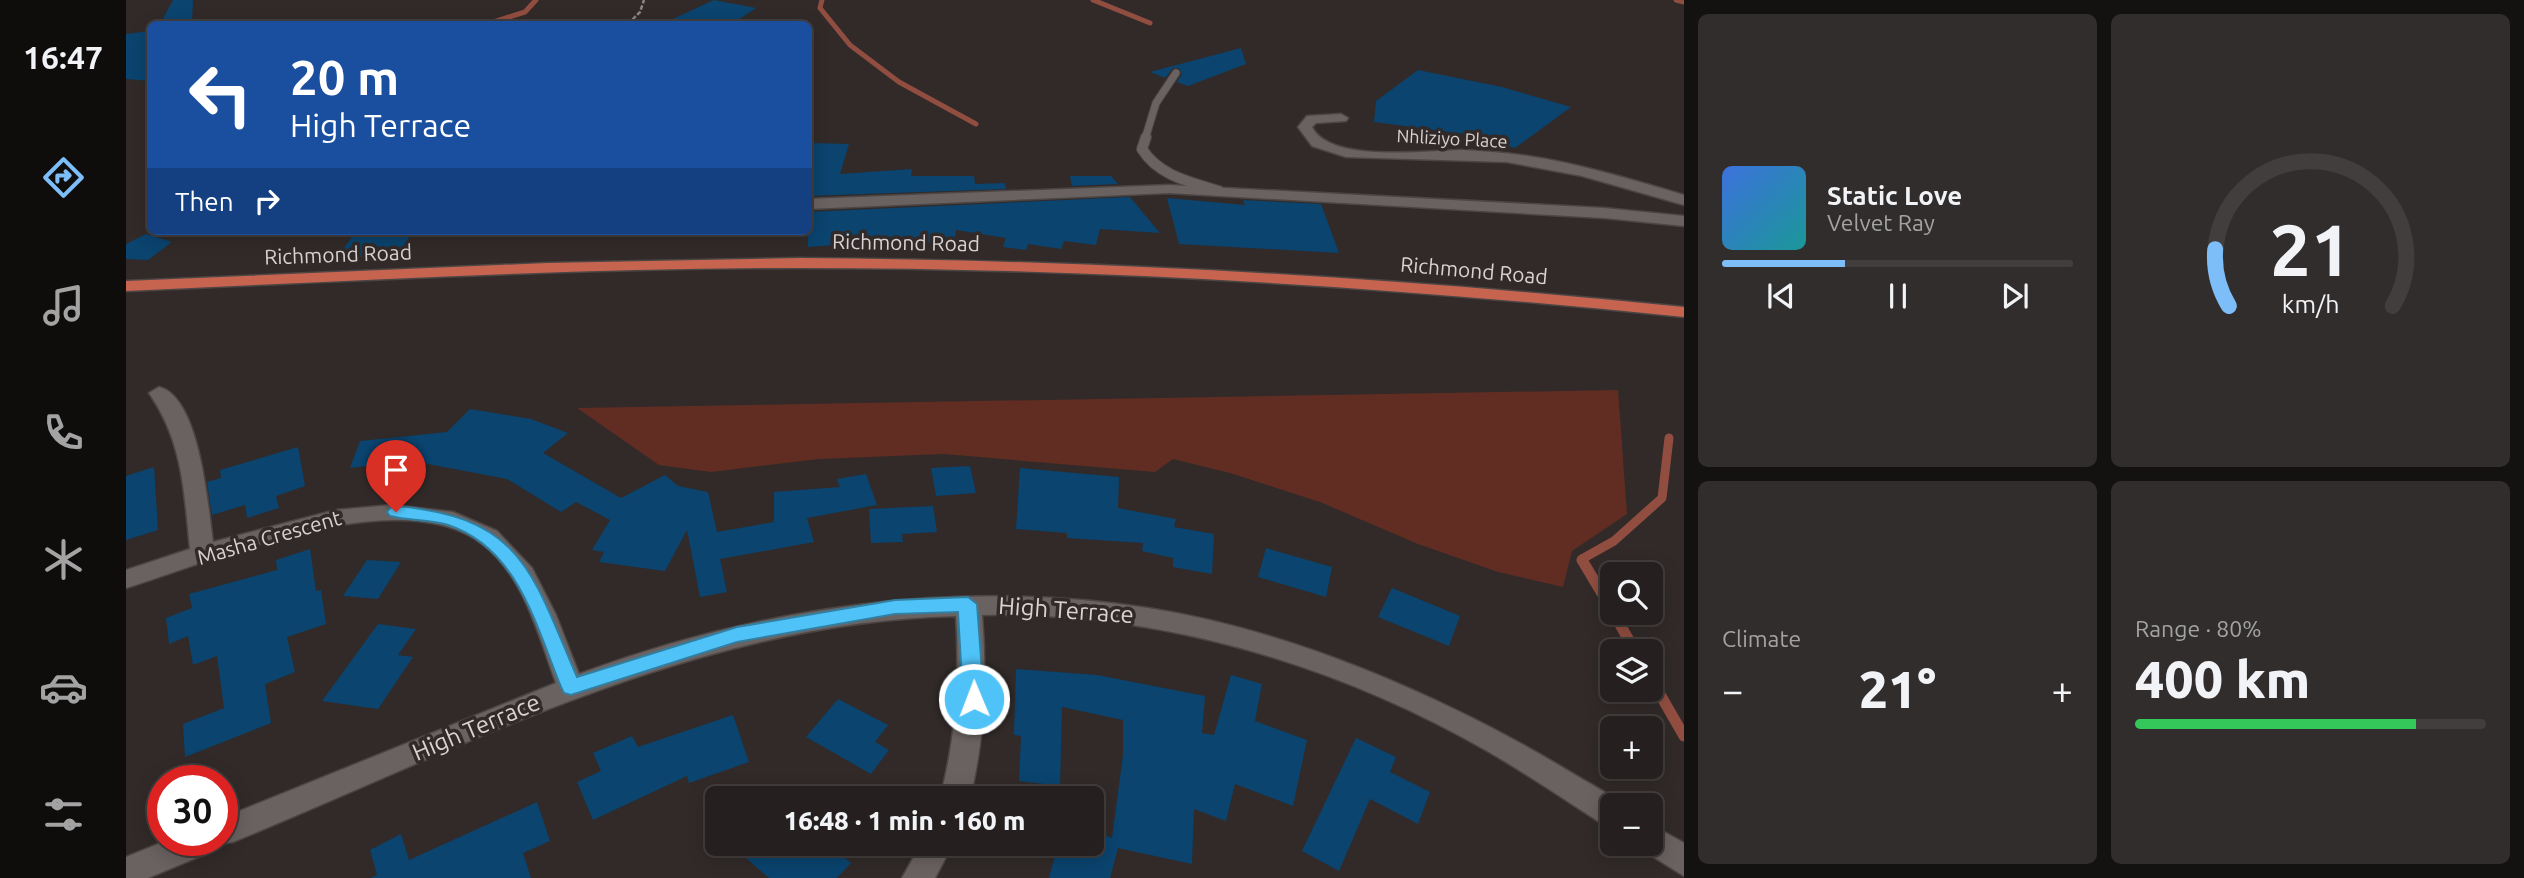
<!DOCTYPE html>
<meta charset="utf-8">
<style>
:root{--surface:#25201f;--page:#312d2c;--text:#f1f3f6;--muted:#a3a3a4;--line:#423e3d;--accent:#7dbef9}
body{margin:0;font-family:Ubuntu,sans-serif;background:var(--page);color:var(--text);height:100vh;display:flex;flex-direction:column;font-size:26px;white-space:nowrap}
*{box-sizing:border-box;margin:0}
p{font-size:23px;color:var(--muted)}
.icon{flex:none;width:38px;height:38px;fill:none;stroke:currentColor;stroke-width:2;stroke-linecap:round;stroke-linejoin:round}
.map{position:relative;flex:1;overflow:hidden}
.sheet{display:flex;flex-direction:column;gap:14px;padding:14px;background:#141211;width:840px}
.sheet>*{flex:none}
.top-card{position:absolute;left:21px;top:21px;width:665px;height:214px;border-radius:10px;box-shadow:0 4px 18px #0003,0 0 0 2px var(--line);background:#1a4fa0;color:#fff;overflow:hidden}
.controls{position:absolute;left:1474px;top:562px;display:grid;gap:14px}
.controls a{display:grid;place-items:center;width:63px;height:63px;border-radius:10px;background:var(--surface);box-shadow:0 4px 18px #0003,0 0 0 2px var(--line);font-size:35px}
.speed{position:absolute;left:21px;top:765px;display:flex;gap:14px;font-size:35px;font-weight:700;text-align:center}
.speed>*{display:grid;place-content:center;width:91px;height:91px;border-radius:50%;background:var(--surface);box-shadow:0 4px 18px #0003,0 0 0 2px var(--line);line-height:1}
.speed .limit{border:10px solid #d22;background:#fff;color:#111}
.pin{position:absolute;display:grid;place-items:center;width:60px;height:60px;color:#fff;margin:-72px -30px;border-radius:50% 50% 50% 0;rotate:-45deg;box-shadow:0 0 7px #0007}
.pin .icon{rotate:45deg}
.me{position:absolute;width:77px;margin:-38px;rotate:359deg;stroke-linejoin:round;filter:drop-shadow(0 0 5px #0008)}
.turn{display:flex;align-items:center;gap:24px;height:147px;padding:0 28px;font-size:32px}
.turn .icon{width:91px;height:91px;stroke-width:2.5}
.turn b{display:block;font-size:49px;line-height:60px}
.then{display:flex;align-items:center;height:66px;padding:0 28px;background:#0003;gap:14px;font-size:26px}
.big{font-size:52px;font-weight:800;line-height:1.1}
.sheet .widget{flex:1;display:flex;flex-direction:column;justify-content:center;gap:10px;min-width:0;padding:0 24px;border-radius:10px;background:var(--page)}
.sheet .dial{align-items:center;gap:0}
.dial svg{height:182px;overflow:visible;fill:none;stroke:var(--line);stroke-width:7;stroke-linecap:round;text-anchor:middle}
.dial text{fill:var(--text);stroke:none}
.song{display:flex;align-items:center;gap:21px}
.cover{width:84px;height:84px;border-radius:10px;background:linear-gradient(135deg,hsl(220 70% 55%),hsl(180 70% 35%))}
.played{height:7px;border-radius:4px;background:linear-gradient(90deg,var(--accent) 35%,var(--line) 35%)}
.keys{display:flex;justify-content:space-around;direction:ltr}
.heat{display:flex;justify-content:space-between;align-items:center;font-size:38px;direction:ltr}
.charge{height:10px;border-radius:5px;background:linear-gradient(90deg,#34c759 80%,var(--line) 0)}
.sheet .tiles{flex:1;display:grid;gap:14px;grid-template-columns:repeat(2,1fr)}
.trip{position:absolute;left:579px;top:786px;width:399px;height:70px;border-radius:10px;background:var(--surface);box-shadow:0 4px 18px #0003,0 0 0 2px var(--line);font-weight:800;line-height:70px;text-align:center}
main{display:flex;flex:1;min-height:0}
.dock{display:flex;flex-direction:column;width:126px;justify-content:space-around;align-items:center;background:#0f0d0c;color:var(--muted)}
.dock .icon{width:49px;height:49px}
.dock .active{color:var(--accent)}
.dock b{font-size:32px;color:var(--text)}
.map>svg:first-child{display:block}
.green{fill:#612d22}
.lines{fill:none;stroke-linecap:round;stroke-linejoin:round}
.stream-far2{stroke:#914e40;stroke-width:5}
.stream-far1{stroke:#914e40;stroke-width:9}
.stream{stroke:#914e40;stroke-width:11}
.building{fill:#0a446f}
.service-far1-casing{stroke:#4b4544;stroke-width:9}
.service-casing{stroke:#4b4544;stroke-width:12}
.minor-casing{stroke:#4b4544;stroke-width:3}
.trunk-casing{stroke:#4b4544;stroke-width:3}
.path{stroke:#8b8584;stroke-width:2.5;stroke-dasharray:4.5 2;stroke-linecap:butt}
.service-far1{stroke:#6a6261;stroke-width:7}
.service{stroke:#6a6261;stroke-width:10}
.minor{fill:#6a6261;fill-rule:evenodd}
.trunk{fill:#c66450;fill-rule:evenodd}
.route{fill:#4fc3f7;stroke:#337fa1;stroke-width:2}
.labels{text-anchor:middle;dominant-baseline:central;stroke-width:7;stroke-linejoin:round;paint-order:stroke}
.far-street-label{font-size:18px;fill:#d8d3d2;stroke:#312a29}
.street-label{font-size:21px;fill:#d8d3d2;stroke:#312a29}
.near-street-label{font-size:24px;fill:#d8d3d2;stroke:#312a29}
</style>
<main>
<nav class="dock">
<b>16:47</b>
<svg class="icon active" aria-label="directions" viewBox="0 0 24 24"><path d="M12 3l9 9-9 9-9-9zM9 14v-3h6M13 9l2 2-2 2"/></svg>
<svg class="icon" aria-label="music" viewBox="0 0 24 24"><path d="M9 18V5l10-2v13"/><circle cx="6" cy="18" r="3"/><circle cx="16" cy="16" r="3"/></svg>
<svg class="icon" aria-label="phone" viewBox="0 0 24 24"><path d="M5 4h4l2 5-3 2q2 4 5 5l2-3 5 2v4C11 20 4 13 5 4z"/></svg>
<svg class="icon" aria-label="climate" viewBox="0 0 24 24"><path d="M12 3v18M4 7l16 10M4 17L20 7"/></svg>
<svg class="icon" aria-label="car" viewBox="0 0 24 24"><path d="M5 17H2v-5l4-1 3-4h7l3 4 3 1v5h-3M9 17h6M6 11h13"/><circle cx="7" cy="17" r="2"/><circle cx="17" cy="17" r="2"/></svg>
<svg class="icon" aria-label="filters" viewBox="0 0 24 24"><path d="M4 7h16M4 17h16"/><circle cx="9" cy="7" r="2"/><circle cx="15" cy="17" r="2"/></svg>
</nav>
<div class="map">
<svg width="1558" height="878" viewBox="0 0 1558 878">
<rect width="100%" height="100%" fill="#312a29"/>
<path class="green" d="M1492,390L1501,514L1446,551L1437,587L1372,572L1292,544L1194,502L1104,473L1047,459L1029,472L818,454L693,459L585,472L533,465L451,408Z"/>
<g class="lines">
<path class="stream-far2" d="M696,0L694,8L724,45L773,82L850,124
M967,0L1024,23
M1550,0L1558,2
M361,24L399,12L410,0"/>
<path class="stream-far1" d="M1458,562L1456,559L1488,541L1536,498L1543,438"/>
<path class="stream" d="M1456,560L1486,610
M1487,612L1509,651
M1524,677L1558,736"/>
</g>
<path class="building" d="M47,0H67L66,24H34Z
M588,0L630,8L606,24H536Z
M24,31V81L0,79V34Z
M1115,48L1120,64L1062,86L1051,82L1056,74L1053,68H1047L1039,78L1024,72Z
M1292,70L1376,87L1445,107L1389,148L1347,135L1248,122L1250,101Z
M682,143L723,144L714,174L786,169L785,176H848L849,184L879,183L880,189L682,196Z
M944,176H985L992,184L946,186Z
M1004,197L1034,233L974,229L970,245L938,241L935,249L902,244L900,250L877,247L880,238L830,230L828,244L746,240L744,246L721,244L682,247V212Z
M1041,198L1119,205L1117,200L1195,204L1213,253L1053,244Z
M230,231H286L273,258L212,257Z
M20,234L46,242L22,260L0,259V244Z
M344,409L405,419L442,433L417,453L495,498L539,475L552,486L582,492L591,532L648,522V492L714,487L711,479L740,474L751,505L681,518L688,542L594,559L601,592L574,597L561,530L539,571L473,562L478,552L466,550L484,520L450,502L435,512L381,479L286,461L224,468L234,441L321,432Z
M172,447L179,486L150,496L153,508L121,518L119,505L86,515L81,482L95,478L94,470Z
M844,466L850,493L810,496L805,468Z
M28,467L32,530L0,540V476Z
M894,468L993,477L992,508L1050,519L1048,527L1088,534L1086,574L1047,567V558L1016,551L1017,543L941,538V533L890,529Z
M807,506L811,532L776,534L777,542L745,543L743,509Z
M1140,548L1206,567L1200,597L1132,577Z
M184,549L190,591L195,590L200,624L161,637L169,672L139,684L145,723L59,757L57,724L98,708L91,656L67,665L62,636L43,644L40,618L66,608L63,594L151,570L150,560Z
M241,560L275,562L252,599L217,596Z
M1266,588L1334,616L1323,646L1252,617Z
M252,624L290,629L272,655L287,657L252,709L196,701Z
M890,669L971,675L1079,696L1076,733L1088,735L1105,675L1136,684L1129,721L1181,740L1167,806L1109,784L1100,821L1068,809L1066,864L992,848L984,878H923L932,844H966V831L986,838L997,755V720L936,707L934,786L893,781L895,736L888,735Z
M712,699L762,725L749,742L763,750L745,774L680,737Z
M607,715L623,762L563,783L561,776L467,820L451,782L475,771L467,753L506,736L512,747Z
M1230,738L1270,757L1264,772L1304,792L1292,824L1244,799L1213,871L1176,851Z
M411,802L424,841L397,853L405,878H245L251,875L244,850L275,834L283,860Z
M634,844H701L725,863L711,878H643L620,858Z"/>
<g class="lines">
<defs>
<path id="service-far1" d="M1019,139L1030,103L1050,73"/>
<path id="service" d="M1020,137L1016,149C1033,176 1064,182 1093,191"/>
<path id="minor" d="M1215,114L1222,118L1220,121L1190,123L1186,127C1204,164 1303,150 1338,150C1360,151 1381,153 1402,156C1455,164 1507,180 1558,195V205L1456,176L1381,162L1220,157L1186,146L1172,127L1181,116Z
M1043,185L1478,208L1558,216V226L1478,218L1043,193L682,209V199Z
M33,387C74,397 82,507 87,542L210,510L266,505L327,512L371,531L406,568L430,615L453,674C634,607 831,578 1022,608C1129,625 1233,663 1330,710C1372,730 1411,752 1451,776C1466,785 1484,794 1497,805H1486V826L1475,823C1438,799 1401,774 1363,752C1210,664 1032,611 856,615C861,678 859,737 844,798H814C830,738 834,678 830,616C573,622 340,746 107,842L91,844L89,850L22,878H0V857L42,840H96V818L430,683C412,635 398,575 355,543C272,481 87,561 0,588V570L64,549C58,491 57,442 23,393Z
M1524,824L1558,843V876L1513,848L1511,844H1524Z
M795,844H827L809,878H776Z"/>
<path id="trunk" d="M674,258C970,260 1264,277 1558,307V317C1264,287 969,268 674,268C449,268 224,281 0,291V281L421,263Z"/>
</defs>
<use href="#service-far1" class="service-far1-casing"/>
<use href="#service" class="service-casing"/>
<use href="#minor" class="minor-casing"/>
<use href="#trunk" class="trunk-casing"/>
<path class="path" d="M502,24L514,12L518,0"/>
<use href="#service-far1" class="service-far1"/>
<use href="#service" class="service"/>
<use href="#minor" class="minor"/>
<use href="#trunk" class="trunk"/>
</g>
<path class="route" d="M270,506C397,517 406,573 451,677L611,627L769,600L842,597L851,604L858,699L855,705L848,708L840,705L837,699L832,612L769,614L611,642L445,695L438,693L435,687C410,626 392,548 322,525C303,519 283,521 264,516L261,512L264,508Z"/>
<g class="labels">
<g class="far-street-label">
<text transform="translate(1326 138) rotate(3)">Nhliziyo Place</text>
</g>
<g class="street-label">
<text transform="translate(780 242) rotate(1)">Richmond Road</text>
<text transform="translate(212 254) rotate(-2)">Richmond Road</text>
<text transform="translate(1348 270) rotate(5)">Richmond Road</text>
<text transform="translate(143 537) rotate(-16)">Masha Crescent</text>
</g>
<g class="near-street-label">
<text transform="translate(940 610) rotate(4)">High Terrace</text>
<text transform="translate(350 727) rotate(-23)">High Terrace</text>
</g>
</g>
</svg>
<div class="controls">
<a><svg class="icon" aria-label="search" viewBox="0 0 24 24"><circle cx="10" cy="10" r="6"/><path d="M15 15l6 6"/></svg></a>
<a><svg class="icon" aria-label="layers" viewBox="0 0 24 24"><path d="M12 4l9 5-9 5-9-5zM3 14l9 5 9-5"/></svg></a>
<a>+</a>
<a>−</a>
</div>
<div class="speed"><div class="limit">30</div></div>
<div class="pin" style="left:270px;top:512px;background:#d93025"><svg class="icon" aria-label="arrive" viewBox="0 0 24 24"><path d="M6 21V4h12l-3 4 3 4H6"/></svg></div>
<svg class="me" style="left:848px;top:699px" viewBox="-20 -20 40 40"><circle r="17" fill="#4fc3f7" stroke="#fff" stroke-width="3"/><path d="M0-11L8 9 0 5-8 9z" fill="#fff"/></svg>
<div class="trip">16:48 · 1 min · 160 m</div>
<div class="top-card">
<div class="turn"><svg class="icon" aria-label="left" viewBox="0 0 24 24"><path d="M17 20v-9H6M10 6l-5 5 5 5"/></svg><div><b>20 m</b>High Terrace</div></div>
<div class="then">Then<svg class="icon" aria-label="right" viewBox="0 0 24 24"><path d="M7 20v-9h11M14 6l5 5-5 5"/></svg></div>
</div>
</div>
<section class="sheet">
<div class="tiles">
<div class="widget">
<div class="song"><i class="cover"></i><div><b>Static Love</b><p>Velvet Ray</p></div></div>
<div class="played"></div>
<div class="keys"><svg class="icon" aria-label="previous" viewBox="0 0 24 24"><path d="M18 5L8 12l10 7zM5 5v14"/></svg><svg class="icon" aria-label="pause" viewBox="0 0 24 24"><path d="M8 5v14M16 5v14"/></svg><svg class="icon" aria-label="next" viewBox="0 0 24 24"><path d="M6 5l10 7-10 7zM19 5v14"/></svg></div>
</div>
<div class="widget dial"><svg viewBox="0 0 100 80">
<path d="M14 69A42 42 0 1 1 86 69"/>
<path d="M14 69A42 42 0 0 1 8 44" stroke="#7dbef9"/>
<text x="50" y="56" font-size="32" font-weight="700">21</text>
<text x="50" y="72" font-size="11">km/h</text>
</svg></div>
<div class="widget"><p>Climate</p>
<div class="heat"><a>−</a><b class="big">21°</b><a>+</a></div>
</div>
<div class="widget"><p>Range · 80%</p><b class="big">400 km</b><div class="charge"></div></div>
</div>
</section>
</main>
